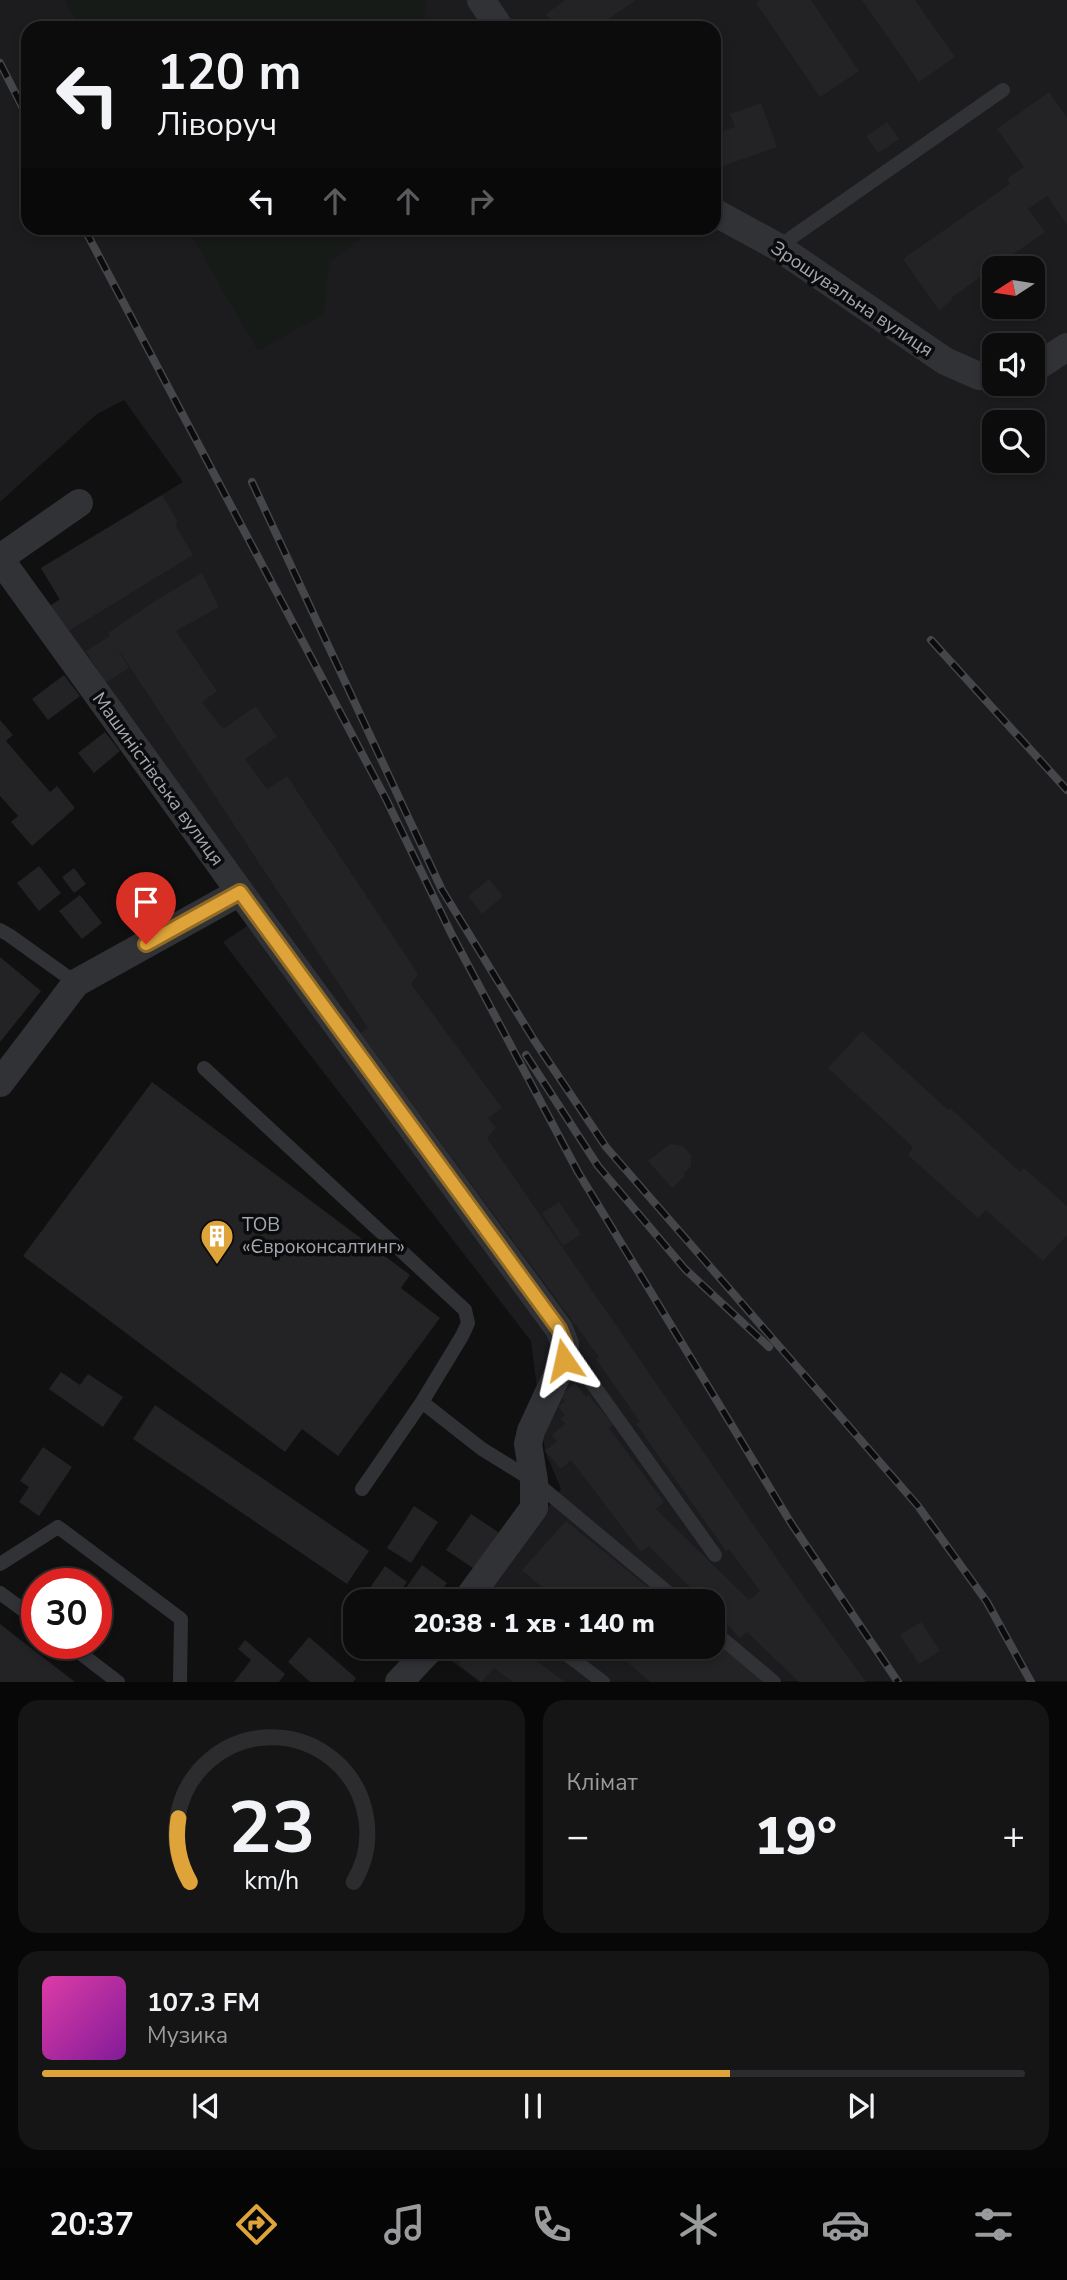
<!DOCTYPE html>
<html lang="uk">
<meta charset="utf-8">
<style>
:root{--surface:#0c0c0d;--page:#151516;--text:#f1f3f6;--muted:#9a9b9d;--line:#2c2c2e;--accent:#dfa439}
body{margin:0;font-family:"Nunito Sans",sans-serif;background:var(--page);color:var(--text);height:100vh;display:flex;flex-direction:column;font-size:26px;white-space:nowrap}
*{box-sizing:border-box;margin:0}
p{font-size:23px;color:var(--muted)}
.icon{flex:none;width:38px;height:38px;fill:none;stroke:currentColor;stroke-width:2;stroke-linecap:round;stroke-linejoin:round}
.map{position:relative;height:1682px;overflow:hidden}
.details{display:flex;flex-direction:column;gap:18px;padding:18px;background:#070707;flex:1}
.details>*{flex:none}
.guide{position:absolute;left:21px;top:21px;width:700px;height:214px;border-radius:21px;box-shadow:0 4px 10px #0003,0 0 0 2px var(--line);background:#0c0c0d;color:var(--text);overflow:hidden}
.needle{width:46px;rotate:258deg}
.tools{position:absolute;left:982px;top:256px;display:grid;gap:14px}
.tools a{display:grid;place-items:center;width:63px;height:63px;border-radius:14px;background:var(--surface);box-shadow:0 4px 10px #0003,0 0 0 2px var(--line);font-size:35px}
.speed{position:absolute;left:21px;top:1568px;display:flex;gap:14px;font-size:35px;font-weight:700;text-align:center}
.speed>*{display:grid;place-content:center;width:91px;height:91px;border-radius:50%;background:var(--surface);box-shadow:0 4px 10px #0003,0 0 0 2px var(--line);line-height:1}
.speed .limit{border:10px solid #d22;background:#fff;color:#111}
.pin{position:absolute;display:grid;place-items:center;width:60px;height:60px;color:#fff;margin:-72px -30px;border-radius:50% 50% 50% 0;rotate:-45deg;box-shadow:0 0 7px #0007}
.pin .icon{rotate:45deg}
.me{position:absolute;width:77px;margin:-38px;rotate:349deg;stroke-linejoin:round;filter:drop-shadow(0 0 5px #0008)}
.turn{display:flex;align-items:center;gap:24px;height:147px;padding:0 21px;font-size:32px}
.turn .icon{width:91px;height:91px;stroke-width:2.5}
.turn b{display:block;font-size:49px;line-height:60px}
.lanes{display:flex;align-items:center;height:66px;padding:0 21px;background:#0003;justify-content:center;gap:35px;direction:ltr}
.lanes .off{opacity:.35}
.big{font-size:52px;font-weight:800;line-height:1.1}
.details .widget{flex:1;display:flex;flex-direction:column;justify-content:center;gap:10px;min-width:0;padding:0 24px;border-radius:21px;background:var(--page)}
.details .dial{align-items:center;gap:0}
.dial svg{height:182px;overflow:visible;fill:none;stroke:var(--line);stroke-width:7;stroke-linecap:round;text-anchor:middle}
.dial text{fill:var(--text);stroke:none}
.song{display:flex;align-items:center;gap:21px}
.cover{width:84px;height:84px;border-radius:10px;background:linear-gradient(135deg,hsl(320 70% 55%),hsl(290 70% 35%))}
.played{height:7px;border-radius:4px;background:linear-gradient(90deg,var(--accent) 70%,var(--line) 70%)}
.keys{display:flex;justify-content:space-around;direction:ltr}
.heat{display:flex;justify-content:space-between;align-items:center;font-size:38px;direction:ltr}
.details .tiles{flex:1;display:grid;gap:18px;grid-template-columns:1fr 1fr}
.widget:last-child{grid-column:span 2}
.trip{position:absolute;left:343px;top:1589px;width:382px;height:70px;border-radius:21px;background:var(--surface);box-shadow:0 4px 10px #0003,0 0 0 2px var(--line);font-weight:800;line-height:70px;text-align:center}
.dock{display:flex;height:112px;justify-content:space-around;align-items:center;background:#050505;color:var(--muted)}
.dock .icon{width:49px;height:49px}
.dock .on{color:var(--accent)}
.dock b{font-size:32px;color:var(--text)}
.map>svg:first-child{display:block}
.built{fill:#1c1c1e;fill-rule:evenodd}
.green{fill:#171b17}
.building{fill:#232325}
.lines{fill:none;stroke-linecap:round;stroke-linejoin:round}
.service{stroke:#313236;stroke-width:14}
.minor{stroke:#313236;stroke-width:28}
.rail-casing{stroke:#44464a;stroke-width:8}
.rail{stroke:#0b0b0c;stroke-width:5;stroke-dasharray:16;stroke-linecap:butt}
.route-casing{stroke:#916b25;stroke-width:18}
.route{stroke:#dfa439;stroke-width:12}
.labels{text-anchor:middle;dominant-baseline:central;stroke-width:7;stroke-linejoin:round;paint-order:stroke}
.street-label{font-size:19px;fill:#a2a7b1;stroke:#0b0b0c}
.poi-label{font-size:19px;fill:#a2a7b1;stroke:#0b0b0c;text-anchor:start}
</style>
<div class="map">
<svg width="1067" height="1682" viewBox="0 0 1067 1682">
<rect width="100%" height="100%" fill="#101011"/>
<path class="built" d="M0,0H1067V1681L480,1682L442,1654L447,1647H712V1601H480L561,1489L545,1451L531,1341L223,942L264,915L46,608L60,599L41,568L183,482L124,400L97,414L0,502ZM28,28H714V228H28ZM994,268H1032V306H994ZM994,345H1032V383H994ZM994,422H1032V460H994Z"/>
<path class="green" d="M65,0H427L423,28H80Z
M187,228H375L329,263L324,314L258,351Z"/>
<path class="building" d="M565,0H636L596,28H556L546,14Z
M760,0H811L859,71L820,97L756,3Z
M862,0H915L955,57L919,82Z
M1049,92L1067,118V225L1047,196L1028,209L1045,232L951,298L952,300L939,310L903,259L1010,184L1007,179L1024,167L997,129Z
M761,103L777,147L720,167L714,149V134L735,127L730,114Z
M887,122L899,139L878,153L866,136Z
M162,495L178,522L175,524L193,555L62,635L46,608L60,600L41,568Z
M202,573L219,607L176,631L217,691L202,702L223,729L256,706L277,737L245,759L267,789L287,776L418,974L411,984L502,1108L488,1118L496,1128L487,1138L791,1579L866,1682H799L747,1632L740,1638L712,1610V1601H704L649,1546L641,1552L571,1460L561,1469L545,1451L557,1441L552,1435L565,1424L560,1418L565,1415L558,1407L565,1401L560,1396L575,1383L586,1397L588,1395L614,1425L609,1428L664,1502L656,1509L749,1600L760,1591L729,1549L726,1551L636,1424L640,1422L596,1359L599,1357L360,1033L368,1028L116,646L129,668L105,683L86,651L110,636L108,633L155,601Z
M64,675L80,696L48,720L32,699Z
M0,720L13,735L6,741L50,792L57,786L75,808L32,846L11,822L18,816L0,796Z
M105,732L120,751L94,773L78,753Z
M39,866L61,893L39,911L17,883Z
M74,868L86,884L74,893L62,877Z
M489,879L503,896L482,914L468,896Z
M80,895L102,923L82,939L59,911Z
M0,957L41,991L0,1042Z
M862,1031L948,1110L950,1108L1020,1172L1024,1168L1067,1206V1235L1043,1261L986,1210L978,1218L908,1155L913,1147L828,1068Z
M152,1082L410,1275L401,1288L440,1318L338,1456L302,1429L285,1452L23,1256Z
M670,1144L683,1146L691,1155V1166L684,1173L685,1176L672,1188L648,1161Z
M559,1202L581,1234L563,1246L542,1213Z
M61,1372L80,1385L88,1374L123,1397L103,1427L49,1389Z
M155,1405L369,1551L347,1584L133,1439Z
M43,1447L72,1467L39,1516L19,1502L29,1487L20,1481Z
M414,1506L438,1522L411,1563L387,1548Z
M471,1514L504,1536L479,1572L446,1550Z
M566,1521L665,1601H558L522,1570Z
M422,1565L447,1583L433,1601H416L403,1592Z
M385,1566L407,1582L393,1601H373L365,1595Z
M921,1622L940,1651L919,1664L900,1635Z
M0,1624L75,1682H0Z
M309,1637L356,1678L353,1682H310L288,1662Z
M712,1639L765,1682H650L610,1647H712Z
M245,1640L285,1674L279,1682H234L251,1660L238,1649Z
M465,1647H518L565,1682H513L494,1668L481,1682L458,1664L469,1649Z"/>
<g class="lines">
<path class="service" d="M778,247L1003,90
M0,930L9,935L76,983
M204,1068L465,1310L468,1323L462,1336L422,1402L482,1449L534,1481L678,1601
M567,1348L715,1555
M362,1489L422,1402
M0,1564L58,1527L181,1619L180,1682
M477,1586L497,1601
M0,1593L37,1620
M712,1630L774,1682
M67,1643L118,1682
M557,1647L603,1682"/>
<path class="minor" d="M481,0L500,28
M714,212L778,247L945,361L979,376L994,377
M1032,370L1067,347
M0,558L79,503
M0,559L240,892L559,1329L565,1344L564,1360L531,1431L528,1444L534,1481V1508L466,1601
M0,1083L76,983L240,892
M399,1682L432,1647"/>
<defs>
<path id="rail" d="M0,63L28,118
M84,228L386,799L451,933L578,1172L791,1523L898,1682
M252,482L442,890L534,1040L606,1147L918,1506L987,1602L1031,1682
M931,640L1067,790
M526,1055L598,1166L685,1269L769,1347"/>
</defs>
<use href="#rail" class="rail-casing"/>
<use href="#rail" class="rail"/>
</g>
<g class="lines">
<defs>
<path id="route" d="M146,944L240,892L559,1329L565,1344L564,1360"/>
</defs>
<use href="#route" class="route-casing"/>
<use href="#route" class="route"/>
</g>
<defs>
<symbol id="building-pin" viewBox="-11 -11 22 30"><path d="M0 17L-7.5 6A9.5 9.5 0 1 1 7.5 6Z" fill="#dfa439" stroke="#0b0b0c"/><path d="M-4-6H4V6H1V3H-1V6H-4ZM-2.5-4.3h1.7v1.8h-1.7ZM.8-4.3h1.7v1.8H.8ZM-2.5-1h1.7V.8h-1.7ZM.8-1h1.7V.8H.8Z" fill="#fff"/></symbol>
</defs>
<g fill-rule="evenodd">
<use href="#building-pin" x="198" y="1217" width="38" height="52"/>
</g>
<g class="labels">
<g class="street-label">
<text transform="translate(852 299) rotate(34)">Зрошувальна вулиця</text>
<text transform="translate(158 779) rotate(54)">Машиністівська вулиця</text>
</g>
<g class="poi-label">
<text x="242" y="1225">ТОВ<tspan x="242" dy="22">«Євроконсалтинг»</tspan></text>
</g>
</g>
</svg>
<div class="tools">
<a><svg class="needle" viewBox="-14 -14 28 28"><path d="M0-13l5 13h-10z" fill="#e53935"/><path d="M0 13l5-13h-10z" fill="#9a9b9d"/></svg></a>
<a><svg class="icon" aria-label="sound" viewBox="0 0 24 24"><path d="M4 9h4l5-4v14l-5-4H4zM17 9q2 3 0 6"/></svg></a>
<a><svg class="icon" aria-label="search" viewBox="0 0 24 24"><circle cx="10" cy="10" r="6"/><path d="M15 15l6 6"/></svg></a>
</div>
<div class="speed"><div class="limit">30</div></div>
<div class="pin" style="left:146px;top:944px;background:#d93025"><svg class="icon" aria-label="arrive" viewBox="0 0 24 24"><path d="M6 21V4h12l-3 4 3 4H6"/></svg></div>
<svg class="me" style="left:564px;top:1360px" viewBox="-20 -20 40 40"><path d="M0-17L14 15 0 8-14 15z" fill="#dfa439" stroke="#fff" stroke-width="4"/></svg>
<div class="trip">20:38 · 1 хв · 140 m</div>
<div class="guide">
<div class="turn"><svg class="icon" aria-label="left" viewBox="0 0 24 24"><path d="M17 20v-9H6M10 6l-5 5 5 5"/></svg><div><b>120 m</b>Ліворуч</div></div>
<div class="lanes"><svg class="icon" aria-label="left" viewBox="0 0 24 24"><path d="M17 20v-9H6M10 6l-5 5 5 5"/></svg><svg class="icon off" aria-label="ahead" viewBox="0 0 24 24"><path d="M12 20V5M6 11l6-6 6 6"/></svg><svg class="icon off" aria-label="ahead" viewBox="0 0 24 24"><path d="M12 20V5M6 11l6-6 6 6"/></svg><svg class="icon off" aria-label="right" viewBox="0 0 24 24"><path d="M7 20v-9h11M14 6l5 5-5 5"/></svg></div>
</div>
</div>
<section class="details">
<div class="tiles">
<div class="widget dial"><svg viewBox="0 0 100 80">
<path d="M14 69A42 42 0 1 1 86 69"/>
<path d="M14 69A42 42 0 0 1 9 41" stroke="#dfa439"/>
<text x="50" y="56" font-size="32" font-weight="700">23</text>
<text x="50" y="72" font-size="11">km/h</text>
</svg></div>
<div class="widget"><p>Клімат</p>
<div class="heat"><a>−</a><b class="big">19°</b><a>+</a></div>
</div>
<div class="widget">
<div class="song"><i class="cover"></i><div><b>107.3 FM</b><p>Музика</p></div></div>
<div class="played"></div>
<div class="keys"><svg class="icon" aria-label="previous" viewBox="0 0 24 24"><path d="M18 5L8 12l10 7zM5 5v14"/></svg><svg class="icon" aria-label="pause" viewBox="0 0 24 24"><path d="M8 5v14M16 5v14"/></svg><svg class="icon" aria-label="next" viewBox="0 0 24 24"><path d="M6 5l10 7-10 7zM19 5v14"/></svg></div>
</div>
</div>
</section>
<nav class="dock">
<b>20:37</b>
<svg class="icon on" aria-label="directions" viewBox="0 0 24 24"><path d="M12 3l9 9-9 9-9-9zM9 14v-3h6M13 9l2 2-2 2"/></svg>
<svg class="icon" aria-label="music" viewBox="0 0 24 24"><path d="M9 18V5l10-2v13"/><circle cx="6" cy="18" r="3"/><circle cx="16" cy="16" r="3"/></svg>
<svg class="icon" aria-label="phone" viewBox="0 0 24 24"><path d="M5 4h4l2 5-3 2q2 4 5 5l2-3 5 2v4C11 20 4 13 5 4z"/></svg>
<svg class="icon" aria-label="climate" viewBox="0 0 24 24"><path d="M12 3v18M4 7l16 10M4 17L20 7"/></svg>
<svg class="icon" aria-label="car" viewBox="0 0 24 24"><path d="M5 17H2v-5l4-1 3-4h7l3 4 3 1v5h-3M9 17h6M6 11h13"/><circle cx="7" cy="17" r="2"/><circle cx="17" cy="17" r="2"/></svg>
<svg class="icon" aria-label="filters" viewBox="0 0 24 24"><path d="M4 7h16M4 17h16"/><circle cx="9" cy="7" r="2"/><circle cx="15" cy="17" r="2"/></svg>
</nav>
